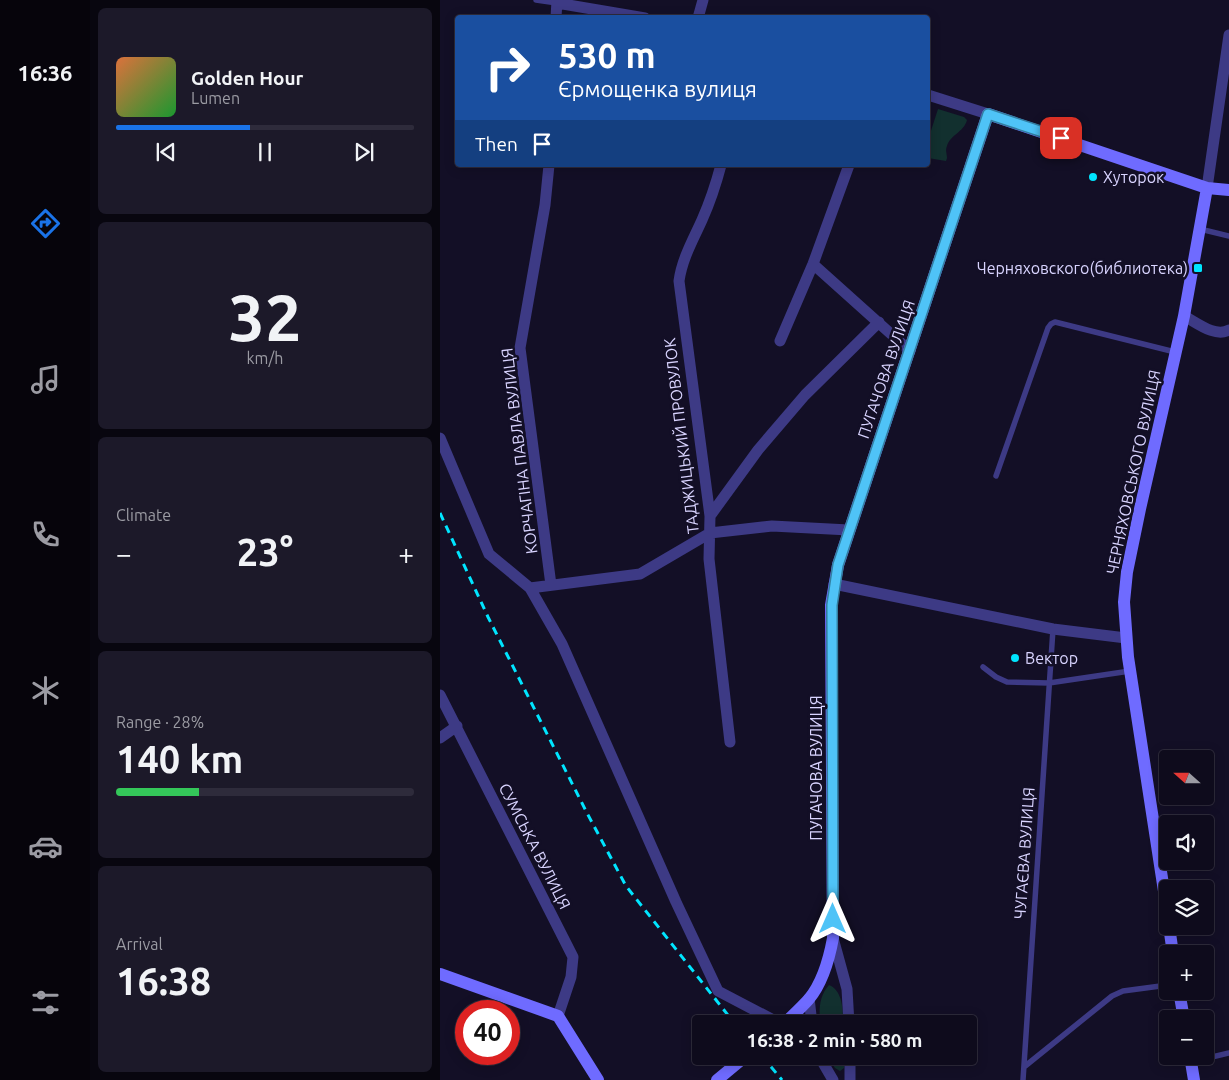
<!DOCTYPE html>
<meta charset="utf-8">
<style>
:root{--surface:#0e0b1c;--page:#1c1929;--text:#f1f3f6;--muted:#9b9ba3;--line:#2e2b3b;--accent:#1a73e8}
body{margin:0;font-family:Ubuntu,sans-serif;background:var(--page);color:var(--text);height:100vh;display:flex;flex-direction:column;font-size:19px;white-space:nowrap}
*{box-sizing:border-box;margin:0}
p{font-size:16px;color:var(--muted)}
.icon{flex:none;width:28px;height:28px;fill:none;stroke:currentColor;stroke-width:2;stroke-linecap:round;stroke-linejoin:round}
.map{position:relative;flex:1;overflow:hidden}
.drawer{display:flex;flex-direction:column;gap:8px;padding:8px;background:#08060f;width:350px}
.drawer>*{flex:none}
.banner{position:absolute;left:15px;top:15px;width:475px;height:152px;border-radius:5px;box-shadow:0 2px 12px #0003,0 0 0 1px var(--line);background:#1a4fa0;color:#fff;overflow:hidden}
.needle{width:32px;rotate:291deg}
.controls{position:absolute;left:719px;top:750px;display:grid;gap:10px}
.controls a{display:grid;place-items:center;width:55px;height:55px;border-radius:5px;background:var(--surface);box-shadow:0 2px 12px #0003,0 0 0 1px var(--line);font-size:25px}
.speed{position:absolute;left:15px;top:1000px;display:flex;gap:10px;font-size:25px;font-weight:700;text-align:center}
.speed>*{display:grid;place-content:center;width:65px;height:65px;border-radius:50%;background:var(--surface);box-shadow:0 2px 12px #0003,0 0 0 1px var(--line);line-height:1}
.speed .limit{border:8px solid #d22;background:#fff;color:#111}
.pin{position:absolute;display:grid;place-items:center;width:42px;height:42px;color:#fff;margin:-21px;border-radius:10px;box-shadow:0 2px 8px #0006}
.me{position:absolute;width:55px;margin:-28px;rotate:0deg;stroke-linejoin:round;filter:drop-shadow(0 0 4px #0008)}
.turn{display:flex;align-items:center;gap:18px;height:105px;padding:0 20px;font-size:22px}
.turn .icon{width:65px;height:65px;stroke-width:2.5}
.turn b{display:block;font-size:35px;line-height:42px}
.then{display:flex;align-items:center;height:48px;padding:0 20px;background:#0003;gap:10px;font-size:19px}
.big{font-size:38px;font-weight:700;line-height:1.1}
.drawer .widget{flex:1;display:flex;flex-direction:column;justify-content:center;gap:8px;min-width:0;padding:0 18px;border-radius:8px;background:var(--page)}
.drawer .dial{align-items:center;gap:0}
.dial b{font-size:65px;line-height:1}
.song{display:flex;align-items:center;gap:15px}
.cover{width:60px;height:60px;border-radius:8px;background:linear-gradient(135deg,hsl(20 70% 55%),hsl(130 70% 35%))}
.played{height:5px;border-radius:2px;background:linear-gradient(90deg,var(--accent) 45%,var(--line) 45%)}
.keys{display:flex;justify-content:space-around;direction:ltr}
.heat{display:flex;justify-content:space-between;align-items:center;font-size:28px;direction:ltr}
.charge{height:8px;border-radius:4px;background:linear-gradient(90deg,#34c759 28%,var(--line) 0)}
.trip{position:absolute;left:252px;top:1015px;width:285px;height:50px;border-radius:5px;background:var(--surface);box-shadow:0 2px 12px #0003,0 0 0 1px var(--line);font-weight:700;line-height:50px;text-align:center}
main{display:flex;flex:1;min-height:0}
.dock{display:flex;flex-direction:column;width:90px;justify-content:space-around;align-items:center;background:#06040b;color:var(--muted)}
.dock .icon{width:35px;height:35px}
.dock .active{color:var(--accent)}
.dock b{font-size:22px;color:var(--text)}
.map>svg:first-child{display:block}
.green{fill:#12302f}
.lines{fill:none;stroke-linecap:round;stroke-linejoin:round}
.lane{stroke:#3d3a85;stroke-width:5.5}
.street{stroke:#3d3a85;stroke-width:11}
.secondary{stroke:#6f6bff;stroke-width:12}
.rail{stroke:#00e5ff;stroke-width:3;stroke-dasharray:8 6;stroke-linecap:butt}
.route-casing{stroke:#337fa1;stroke-width:12}
.route{stroke:#4fc3f7;stroke-width:9}
.poi-dot{fill:#00e5ff;stroke:#130f26;stroke-width:2}
.labels{text-anchor:middle;dominant-baseline:central;stroke-width:5;stroke-linejoin:round;paint-order:stroke}
.poi-label{font-size:16px;fill:#d9d4ff;stroke:#130f26;text-anchor:start}
.street-label{font-size:16px;fill:#d9d4ff;stroke:#130f26}
</style>
<main>
<nav class="dock">
<b>16:36</b>
<svg class="icon active" aria-label="directions" viewBox="0 0 24 24"><path d="M12 3l9 9-9 9-9-9zM9 14v-3h6M13 9l2 2-2 2"/></svg>
<svg class="icon" aria-label="music" viewBox="0 0 24 24"><path d="M9 18V5l10-2v13"/><circle cx="6" cy="18" r="3"/><circle cx="16" cy="16" r="3"/></svg>
<svg class="icon" aria-label="phone" viewBox="0 0 24 24"><path d="M5 4h4l2 5-3 2q2 4 5 5l2-3 5 2v4C11 20 4 13 5 4z"/></svg>
<svg class="icon" aria-label="climate" viewBox="0 0 24 24"><path d="M12 3v18M4 7l16 10M4 17L20 7"/></svg>
<svg class="icon" aria-label="car" viewBox="0 0 24 24"><path d="M5 17H2v-5l4-1 3-4h7l3 4 3 1v5h-3M9 17h6M6 11h13"/><circle cx="7" cy="17" r="2"/><circle cx="17" cy="17" r="2"/></svg>
<svg class="icon" aria-label="filters" viewBox="0 0 24 24"><path d="M4 7h16M4 17h16"/><circle cx="9" cy="7" r="2"/><circle cx="15" cy="17" r="2"/></svg>
</nav>
<section class="drawer">
<div class="widget">
<div class="song"><i class="cover"></i><div><b>Golden Hour</b><p>Lumen</p></div></div>
<div class="played"></div>
<div class="keys"><svg class="icon" aria-label="previous" viewBox="0 0 24 24"><path d="M18 5L8 12l10 7zM5 5v14"/></svg><svg class="icon" aria-label="pause" viewBox="0 0 24 24"><path d="M8 5v14M16 5v14"/></svg><svg class="icon" aria-label="next" viewBox="0 0 24 24"><path d="M6 5l10 7-10 7zM19 5v14"/></svg></div>
</div>
<div class="widget dial"><b>32</b><p>km/h</p></div>
<div class="widget"><p>Climate</p>
<div class="heat"><a>−</a><b class="big">23°</b><a>+</a></div>
</div>
<div class="widget"><p>Range · 28%</p><b class="big">140 km</b><div class="charge"></div></div>
<div class="widget"><p>Arrival</p><b class="big">16:38</b></div>
</section>
<div class="map">
<svg width="789" height="1080" viewBox="0 0 789 1080">
<rect width="100%" height="100%" fill="#130f26"/>
<path class="green" d="M498,109L524,117L527,120C524,132 510,135 507,146C505,150 507,154 507,158L506,161L488,158V140Z
M389,985C403,991 403,1010 403,1024H380C379,1009 379,996 389,985Z
M387,1056H405L404,1068L400,1071L395,1068Z"/>
<g class="lines">
<path class="lane" d="M96,0L117,3
M760,229L789,236
M556,476L608,328L611,324L615,322L735,352
M543,667L556,677L567,682L609,683L690,671
M751,1062L789,1053
M584,1067L672,996L683,991L728,985
M583,1080L613,629"/>
<path class="street" d="M117,3L205,18
M116,18L117,0
M258,18L263,0
M488,95L548,114
M109,165L105,205L80,348L111,585
M281,165C276,184 270,202 262,220C253,240 242,259 239,281L270,516L269,559L290,742
M767,188L789,35
M373,264L470,351
M744,316C756,322 775,338 789,330
M340,341L373,264L409,165
M0,438L49,554L90,588L122,644L236,902L278,991L341,1024
M270,516L318,450L365,395L439,322
M394,584L613,629L686,638
M90,588L200,574L270,533L332,526L409,530
M0,695L133,957L131,977L118,1016
M0,738L17,726
M393,938L407,989L409,1024
M369,998L372,1024
M379,1056L393,1080
M410,1080V1056"/>
<path class="secondary" d="M728,917L688,657L684,602L687,572L700,509L744,316L767,188
M729,926L733,954
M0,974L118,1016L158,1080
M739,991L744,1019
M344,1024C352,1016 361,1008 369,999C383,982 389,960 393,938L391,605L398,565L548,114L767,188L789,190
M750,1056L754,1080
M277,1080L306,1056"/>
<path class="rail" d="M0,513L48,617L147,813L186,886L295,1024
M322,1056L342,1080"/>
</g>
<g class="lines">
<defs>
<path id="route" d="M393,919L392,605L398,565L548,114L621,138"/>
</defs>
<use href="#route" class="route-casing"/>
<use href="#route" class="route"/>
</g>
<g class="poi-dot">
<circle cx="653" cy="177" r="5"/>
<rect x="753" y="263" width="10" height="10" rx="2.5"/>
<circle cx="575" cy="658" r="5"/>
</g>
<g class="labels">
<g class="poi-label">
<text x="663" y="177">Хуторок</text>
<text x="748" y="268" text-anchor="end">Черняховского(библиотека)</text>
<text x="585" y="658">Вектор</text>
</g>
<g class="street-label">
<text transform="translate(446 369) rotate(-71)">ПУГАЧОВА ВУЛИЦЯ</text>
<text transform="translate(241 436) rotate(-97)">ТАДЖИЦЬКИЙ ПРОВУЛОК</text>
<text transform="translate(79 451) rotate(-97)">КОРЧАГІНА ПАВЛА ВУЛИЦЯ</text>
<text transform="translate(693 472) rotate(-78)">ЧЕРНЯХОВСЬКОГО ВУЛИЦЯ</text>
<text transform="translate(376 768) rotate(-90)">ПУГАЧОВА ВУЛИЦЯ</text>
<text transform="translate(95 846) rotate(63)">СУМСЬКА ВУЛИЦЯ</text>
<text transform="translate(584 853) rotate(-86)">ЧУГАЄВА ВУЛИЦЯ</text>
</g>
</g>
</svg>
<div class="controls">
<a><svg class="needle" viewBox="-14 -14 28 28"><path d="M0-13l5 13h-10z" fill="#e53935"/><path d="M0 13l5-13h-10z" fill="#9b9ba3"/></svg></a>
<a><svg class="icon" aria-label="sound" viewBox="0 0 24 24"><path d="M4 9h4l5-4v14l-5-4H4zM17 9q2 3 0 6"/></svg></a>
<a><svg class="icon" aria-label="layers" viewBox="0 0 24 24"><path d="M12 4l9 5-9 5-9-5zM3 14l9 5 9-5"/></svg></a>
<a>+</a>
<a>−</a>
</div>
<div class="speed"><div class="limit">40</div></div>
<div class="pin" style="left:621px;top:138px;background:#d93025"><svg class="icon" aria-label="arrive" viewBox="0 0 24 24"><path d="M6 21V4h12l-3 4 3 4H6"/></svg></div>
<svg class="me" style="left:393px;top:919px" viewBox="-20 -20 40 40"><path d="M0-17L14 15 0 8-14 15z" fill="#4fc3f7" stroke="#fff" stroke-width="4"/></svg>
<div class="trip">16:38 · 2 min · 580 m</div>
<div class="banner">
<div class="turn"><svg class="icon" aria-label="right" viewBox="0 0 24 24"><path d="M7 20v-9h11M14 6l5 5-5 5"/></svg><div><b>530 m</b>Єрмощенка вулиця</div></div>
<div class="then">Then<svg class="icon" aria-label="arrive" viewBox="0 0 24 24"><path d="M6 21V4h12l-3 4 3 4H6"/></svg></div>
</div>
</div>
</main>
